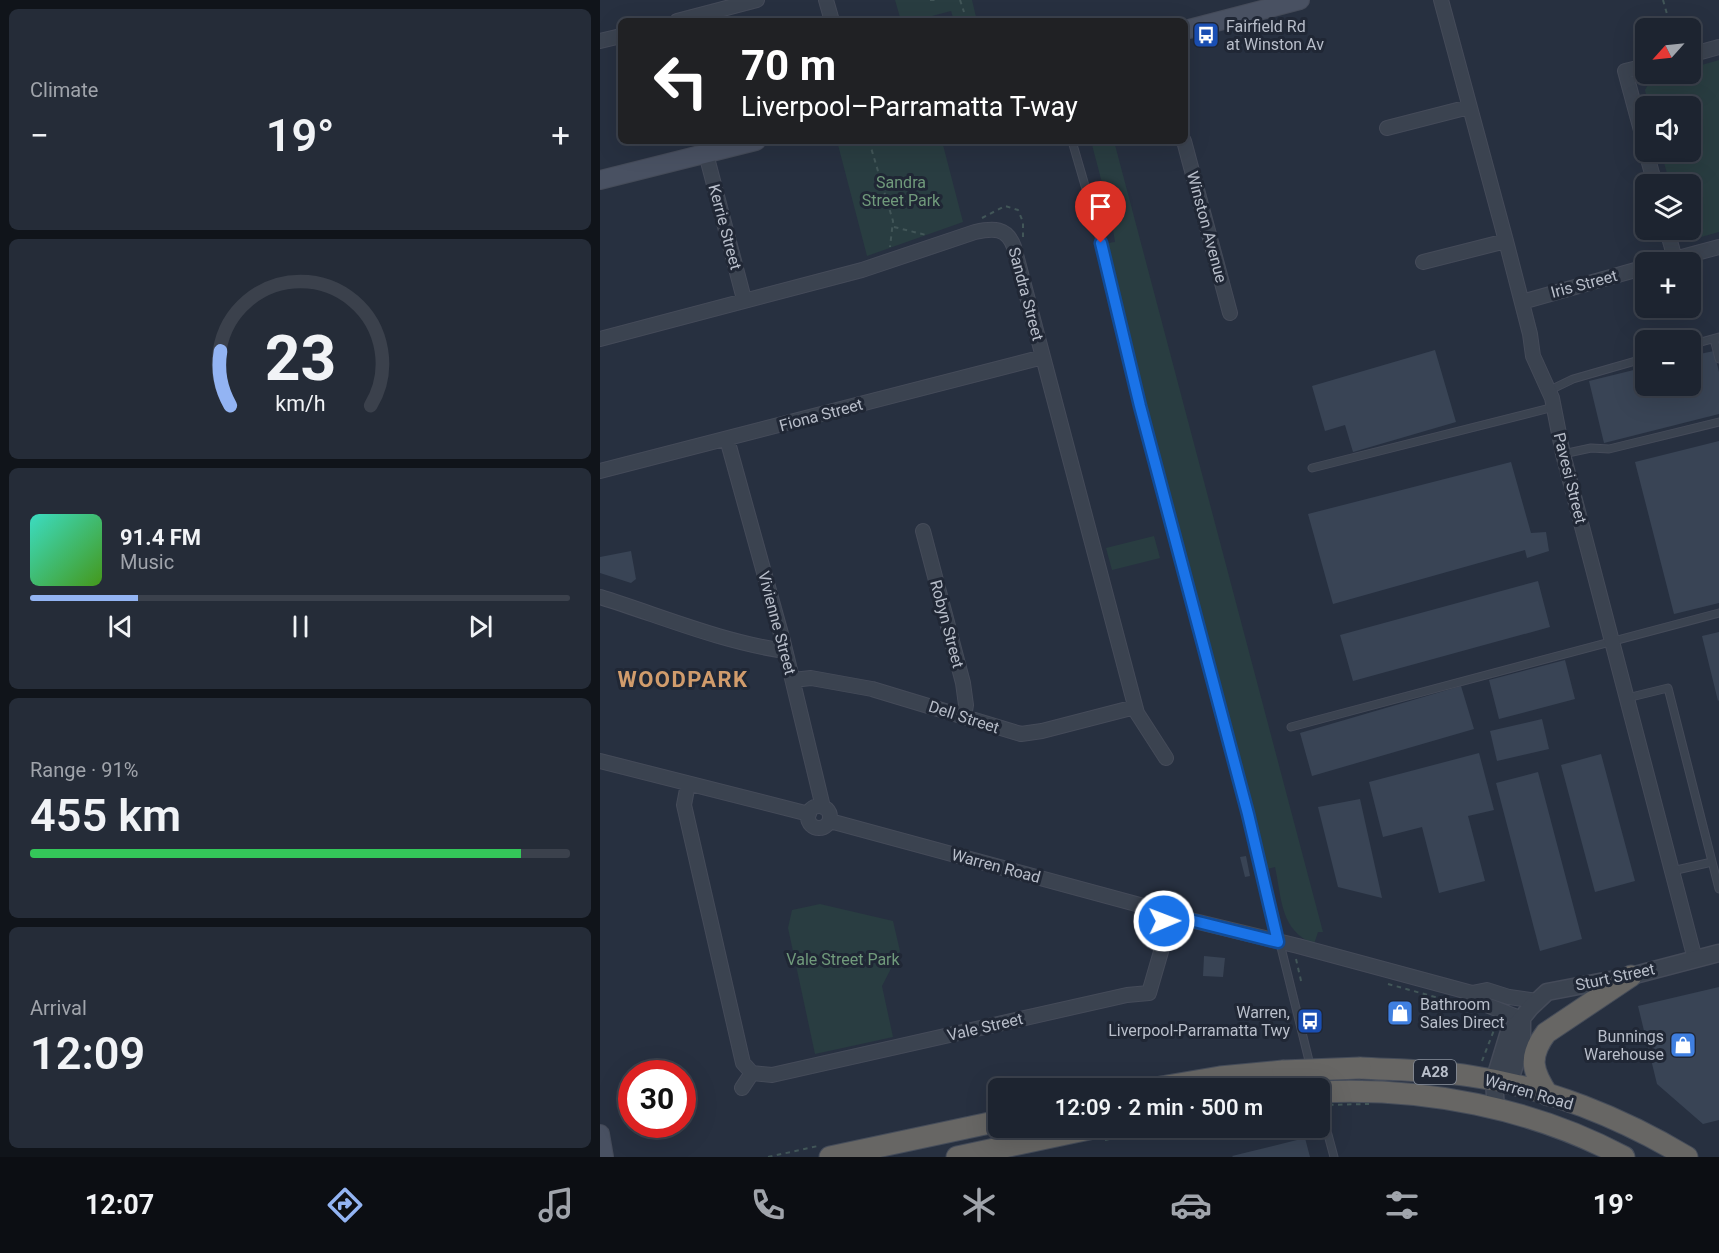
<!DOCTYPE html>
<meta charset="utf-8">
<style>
:root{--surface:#1d2430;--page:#252c38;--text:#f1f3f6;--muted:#a0a4ab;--line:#3b414c;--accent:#93b4f3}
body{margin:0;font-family:Roboto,sans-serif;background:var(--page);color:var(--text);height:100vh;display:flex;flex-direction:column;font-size:22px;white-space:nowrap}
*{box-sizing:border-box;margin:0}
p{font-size:20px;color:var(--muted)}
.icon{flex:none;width:33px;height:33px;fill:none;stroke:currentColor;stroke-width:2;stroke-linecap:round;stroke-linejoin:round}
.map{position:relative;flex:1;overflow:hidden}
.side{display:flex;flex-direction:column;gap:9px;padding:9px;background:#10141a;width:600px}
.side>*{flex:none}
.top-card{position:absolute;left:18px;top:18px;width:570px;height:126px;border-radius:9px;box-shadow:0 6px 24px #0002,0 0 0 2px var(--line);background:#202124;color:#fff;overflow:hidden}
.needle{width:39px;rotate:243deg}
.tools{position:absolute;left:1035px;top:18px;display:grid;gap:12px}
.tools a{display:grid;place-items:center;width:66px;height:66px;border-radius:9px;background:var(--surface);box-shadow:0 6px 24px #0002,0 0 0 2px var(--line);font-size:30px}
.speed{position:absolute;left:18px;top:1060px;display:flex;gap:12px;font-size:30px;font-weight:700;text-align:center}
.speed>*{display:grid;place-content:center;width:78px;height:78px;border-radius:50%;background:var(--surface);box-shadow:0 6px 24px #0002,0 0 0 2px var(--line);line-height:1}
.speed .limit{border:9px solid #d22;background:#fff;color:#111}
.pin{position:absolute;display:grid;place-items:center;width:51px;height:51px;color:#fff;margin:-62px -26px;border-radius:50% 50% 50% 0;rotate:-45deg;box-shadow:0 0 6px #0007}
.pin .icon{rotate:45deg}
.me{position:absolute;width:66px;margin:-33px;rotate:89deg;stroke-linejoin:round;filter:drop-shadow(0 0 4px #0008)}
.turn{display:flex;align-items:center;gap:21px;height:126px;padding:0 24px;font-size:27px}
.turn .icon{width:78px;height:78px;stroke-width:2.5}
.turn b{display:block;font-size:42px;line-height:51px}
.big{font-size:45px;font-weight:600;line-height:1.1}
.side .card{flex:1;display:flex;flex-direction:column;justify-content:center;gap:9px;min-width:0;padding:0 21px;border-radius:9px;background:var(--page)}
.side .dial{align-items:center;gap:0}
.dial svg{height:156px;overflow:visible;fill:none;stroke:var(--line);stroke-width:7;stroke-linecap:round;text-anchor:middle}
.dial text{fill:var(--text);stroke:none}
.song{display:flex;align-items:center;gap:18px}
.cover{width:72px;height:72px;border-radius:9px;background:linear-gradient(135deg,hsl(170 70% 55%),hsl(100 70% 35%))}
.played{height:6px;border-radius:3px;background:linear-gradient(90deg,var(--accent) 20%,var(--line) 20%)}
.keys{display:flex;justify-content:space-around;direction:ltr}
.heat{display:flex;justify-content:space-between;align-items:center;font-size:33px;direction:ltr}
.charge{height:9px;border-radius:4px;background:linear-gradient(90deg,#34c759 91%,var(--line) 0)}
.trip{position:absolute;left:388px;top:1078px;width:342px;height:60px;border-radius:9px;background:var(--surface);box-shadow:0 6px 24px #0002,0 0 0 2px var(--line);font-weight:600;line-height:60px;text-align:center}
.menu{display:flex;height:96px;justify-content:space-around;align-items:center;background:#0c0e13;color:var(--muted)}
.menu .icon{width:42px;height:42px}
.menu .on{color:var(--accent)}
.menu b{font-size:27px;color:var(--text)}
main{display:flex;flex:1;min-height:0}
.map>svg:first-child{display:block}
.green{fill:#293d41}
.building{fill:#394455}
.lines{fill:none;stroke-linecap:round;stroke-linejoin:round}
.service-casing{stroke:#454b59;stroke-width:9}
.minor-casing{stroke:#454b59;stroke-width:16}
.tertiary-casing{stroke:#454b59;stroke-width:19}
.secondary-casing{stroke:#454b59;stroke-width:20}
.trunk-casing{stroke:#464d5a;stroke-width:23}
.path{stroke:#425658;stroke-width:2;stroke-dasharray:4.5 4.5;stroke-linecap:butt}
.service{stroke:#3b4350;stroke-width:7}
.minor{stroke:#3b4350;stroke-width:14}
.tertiary{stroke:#3b4350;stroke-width:16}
.secondary{stroke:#495162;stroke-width:18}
.trunk{stroke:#676664;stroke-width:21}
.trunk-bridge-casing{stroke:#464d5a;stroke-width:23;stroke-linecap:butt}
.path-bridge{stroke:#425658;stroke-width:2;stroke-dasharray:4.5 4.5;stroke-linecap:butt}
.trunk-bridge{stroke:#676664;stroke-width:21}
.route-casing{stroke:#114b97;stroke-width:15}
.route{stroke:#1a73e8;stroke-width:10}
.labels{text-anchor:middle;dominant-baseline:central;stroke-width:6;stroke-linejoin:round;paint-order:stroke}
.shield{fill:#202735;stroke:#8a919d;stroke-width:1.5}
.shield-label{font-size:15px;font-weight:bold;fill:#b8beca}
.poi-label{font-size:16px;fill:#b8beca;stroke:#202735;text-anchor:start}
.park-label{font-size:16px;fill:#709a7b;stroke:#202735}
.street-label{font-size:16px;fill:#b8beca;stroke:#202735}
.district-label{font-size:22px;font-weight:bold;letter-spacing:1.5px;fill:#d19c6c;stroke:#202735}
</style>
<main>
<section class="side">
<div class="card"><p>Climate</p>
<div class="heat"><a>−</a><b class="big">19°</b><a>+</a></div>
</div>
<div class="card dial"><svg viewBox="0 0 100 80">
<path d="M14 69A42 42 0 1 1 86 69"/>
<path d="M14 69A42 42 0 0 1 9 41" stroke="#93b4f3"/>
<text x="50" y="56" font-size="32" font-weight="700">23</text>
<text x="50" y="72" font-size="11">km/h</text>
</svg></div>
<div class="card">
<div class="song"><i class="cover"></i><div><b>91.4 FM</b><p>Music</p></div></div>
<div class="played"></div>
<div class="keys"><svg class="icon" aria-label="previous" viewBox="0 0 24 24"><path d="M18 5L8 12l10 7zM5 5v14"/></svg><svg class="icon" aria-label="pause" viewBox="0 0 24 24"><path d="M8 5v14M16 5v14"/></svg><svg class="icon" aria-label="next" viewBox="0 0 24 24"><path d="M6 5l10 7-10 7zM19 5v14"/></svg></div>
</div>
<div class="card"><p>Range · 91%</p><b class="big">455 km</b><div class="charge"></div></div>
<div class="card"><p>Arrival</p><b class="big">12:09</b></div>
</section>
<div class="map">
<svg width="1119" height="1157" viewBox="0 0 1119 1157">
<rect width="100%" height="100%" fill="#273040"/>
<path class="green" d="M295,0H372L377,21H354L351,11L313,21H301Z
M1119,60V232L1094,239L1082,230H1090V184H1070L1061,152H1090V106H1049L1045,90L1052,78L1069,74H1090L1091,68Z
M237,141H342L363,222L267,256Z
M491,141H514L723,932H718L714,944C680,930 682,899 675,867L667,869L549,414L508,243L515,242L511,217Z
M554,536L560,558L512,570L506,548Z
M220,904L293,921L300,951L282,986L293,1037L215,1054L188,928L192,910Z"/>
<path class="building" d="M835,350L856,422L753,452L745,425L725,431L712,386Z
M1114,351L1119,372V414L1004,443L989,381L1046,367V386H1090V356Z
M1119,441V603L1074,614L1035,462Z
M911,462L931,533L946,532L949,551L927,558L925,550L733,604L708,514Z
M31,551L36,579L31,583L0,573V557Z
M938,581L950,627L753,681L740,635Z
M1119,632V700L1118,701L1102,636Z
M965,660L975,699L899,719L889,680Z
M861,686L874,729L712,776L700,733Z
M942,719L949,749L897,761L890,731Z
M879,753L894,810L868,816L885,881L839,893L822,827L783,837L769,782Z
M1001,754L1035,881L995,892L961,765Z
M938,772L982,939L940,951L896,783Z
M760,799L782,898L738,887L718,807Z
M646,856L650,876L645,877L640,857Z
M604,956L625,958L623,977L603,976Z
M1119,987V1120L1103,1124L1057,1084L1038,1006Z
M705,1138L710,1157H633L632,1156Z"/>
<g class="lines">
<defs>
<path id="service" d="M472,141L495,220L540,406L648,814L716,1089
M1114,339L1119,359
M1090,345L1119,337
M948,391L973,379L1046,358
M963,454L991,448L1009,449L1119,422
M712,468L954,407
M1027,698L1068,688L1119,889
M691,727L1119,613
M1072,871L1112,862
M720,1105L734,1157"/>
<path id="minor" d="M226,0L232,21
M841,0L906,241L930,334L933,356L952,398L963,454L1095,959
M77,21L157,0
M0,41L21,36
M1090,55L1119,47
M1046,66L1025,71L1046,149
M787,128L869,107
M584,141L630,313
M1046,152L1055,184
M106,154L144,299
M1067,230L1075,259
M823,262L906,241
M1063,262L1119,247
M922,302L1046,267
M0,339L262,270L375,232C393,228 407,227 414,247L537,713L566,758
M127,439L183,641L223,807
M0,471L443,357
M323,531L363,683L366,705L364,717
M0,597C61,616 122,642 185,651
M193,680L211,678L272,689L421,734L442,731L535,707
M0,761L209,814
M88,784L84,805L143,1063L152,1073L172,1075L527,995L549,993L569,924
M208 817a11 11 0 1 1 22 0a11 11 0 1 1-22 0Z
M230,821L562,911
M562 914a10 10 0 1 1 20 0a10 10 0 1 1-20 0Z
M582,918L698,946L872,993L887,990L909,997L937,1001
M872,993L884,1004L922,1019
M142,1088L152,1073"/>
<path id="tertiary" d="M909,1084L922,1041V1019
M896,1109L894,1081L908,1035L931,1007L947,992L1031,976L1119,953"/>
<path id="secondary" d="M585,30L700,0
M0,180L156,141
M0,1134L4,1157"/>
<path id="trunk" d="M760,1068C797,1070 833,1070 870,1076C946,1087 1022,1118 1087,1157
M549,1089L620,1077L683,1071
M720,1092C823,1087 933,1108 1024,1157
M948,1095C932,1071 928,1057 946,1033L1031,976
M230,1157L399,1121
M357,1157L494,1128"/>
</defs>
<use href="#service" class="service-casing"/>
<use href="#minor" class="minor-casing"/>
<use href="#tertiary" class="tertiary-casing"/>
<use href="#secondary" class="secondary-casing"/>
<use href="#trunk" class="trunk-casing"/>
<path class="path" d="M330,0H338
M360,0L364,12
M1063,0L1071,28
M269,141L293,221L290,247
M382,218L405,206L418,210L423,222V237
M294,227L326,235
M696,959L702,985
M788,984L868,1006
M882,1061L894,1030L893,1021
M485,1089L538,1078
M505,1140L565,1128
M168,1157L218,1146"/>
<use href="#service" class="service"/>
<use href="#minor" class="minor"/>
<use href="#tertiary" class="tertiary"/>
<use href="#secondary" class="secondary"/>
<use href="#trunk" class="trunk"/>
<defs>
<path id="trunk-bridge" d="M683,1071L760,1068"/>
</defs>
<use href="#trunk-bridge" class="trunk-bridge-casing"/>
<path class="path-bridge" d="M720,1105L769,1104"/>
<use href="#trunk-bridge" class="trunk-bridge"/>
</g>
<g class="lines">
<defs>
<path id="route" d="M501,243L540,406L648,814L678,942L582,918L575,924L564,921"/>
</defs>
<use href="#route" class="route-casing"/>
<use href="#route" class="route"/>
</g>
<defs>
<symbol id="bus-square" viewBox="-11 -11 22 22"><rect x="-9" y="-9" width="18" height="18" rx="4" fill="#1a4fb4" stroke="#202735"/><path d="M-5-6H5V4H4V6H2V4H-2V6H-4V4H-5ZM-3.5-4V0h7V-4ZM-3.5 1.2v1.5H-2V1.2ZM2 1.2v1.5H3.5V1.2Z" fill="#fff"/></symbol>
<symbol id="shop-square" viewBox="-11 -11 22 22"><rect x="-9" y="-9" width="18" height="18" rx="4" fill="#3f7fe0" stroke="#202735"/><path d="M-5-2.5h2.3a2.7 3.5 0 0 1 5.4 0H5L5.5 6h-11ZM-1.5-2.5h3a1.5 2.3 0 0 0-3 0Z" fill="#fff"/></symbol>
</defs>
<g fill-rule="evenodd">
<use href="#bus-square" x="591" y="20" width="30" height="30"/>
<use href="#shop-square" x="785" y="998" width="30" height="30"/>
<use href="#bus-square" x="695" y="1006" width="30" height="30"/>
<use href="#shop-square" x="1068" y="1030" width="30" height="30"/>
</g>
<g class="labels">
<rect class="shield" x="814" y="1060" width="42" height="24" rx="4.5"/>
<g class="shield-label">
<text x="835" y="1072">A28</text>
</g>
<g class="poi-label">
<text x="626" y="26">Fairfield Rd<tspan x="626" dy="18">at Winston Av</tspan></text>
<text x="820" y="1004">Bathroom<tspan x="820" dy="18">Sales Direct</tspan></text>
<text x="690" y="1012" text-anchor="end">Warren,<tspan x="690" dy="18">Liverpool-Parramatta Twy</tspan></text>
<text x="1064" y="1036" text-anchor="end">Bunnings<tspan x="1064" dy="18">Warehouse</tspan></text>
</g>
<g class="park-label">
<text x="301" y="182">Sandra<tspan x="301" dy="18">Street Park</tspan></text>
<text x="243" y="959">Vale Street Park</text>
</g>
<g class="street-label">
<text transform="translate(125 227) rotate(75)">Kerrie Street</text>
<text transform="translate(607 227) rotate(75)">Winston Avenue</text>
<text transform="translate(984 284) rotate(-15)">Iris Street</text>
<text transform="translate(426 294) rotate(75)">Sandra Street</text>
<text transform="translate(221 415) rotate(-15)">Fiona Street</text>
<text transform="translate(970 478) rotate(76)">Pavesi Street</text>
<text transform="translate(177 623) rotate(75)">Vivienne Street</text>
<text transform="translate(347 624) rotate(75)">Robyn Street</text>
<text transform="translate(364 717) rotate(18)">Dell Street</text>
<text transform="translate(396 866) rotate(15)">Warren Road</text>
<text transform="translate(1015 977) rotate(-12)">Sturt Street</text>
<text transform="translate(385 1027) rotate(-13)">Vale Street</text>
<text transform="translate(929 1092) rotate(16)">Warren Road</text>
</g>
<g class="district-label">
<text x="83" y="679">WOODPARK</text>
</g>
</g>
</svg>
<div class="tools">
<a><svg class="needle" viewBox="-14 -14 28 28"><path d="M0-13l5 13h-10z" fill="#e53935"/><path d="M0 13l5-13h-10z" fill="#a0a4ab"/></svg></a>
<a><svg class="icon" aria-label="sound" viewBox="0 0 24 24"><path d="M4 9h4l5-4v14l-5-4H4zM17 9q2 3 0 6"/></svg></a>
<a><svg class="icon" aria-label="layers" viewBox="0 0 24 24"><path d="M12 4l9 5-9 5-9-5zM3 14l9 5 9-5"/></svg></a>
<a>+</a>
<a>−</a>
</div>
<div class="speed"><div class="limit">30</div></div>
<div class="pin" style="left:501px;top:243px;background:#d93025"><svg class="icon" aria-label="arrive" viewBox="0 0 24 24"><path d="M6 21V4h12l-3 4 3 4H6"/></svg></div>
<svg class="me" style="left:564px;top:921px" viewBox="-20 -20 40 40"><circle r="17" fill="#1a73e8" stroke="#fff" stroke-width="3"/><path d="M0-11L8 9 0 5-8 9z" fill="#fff"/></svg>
<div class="trip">12:09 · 2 min · 500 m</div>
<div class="top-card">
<div class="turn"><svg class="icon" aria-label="left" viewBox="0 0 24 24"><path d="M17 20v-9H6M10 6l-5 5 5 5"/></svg><div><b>70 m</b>Liverpool–Parramatta T-way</div></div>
</div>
</div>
</main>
<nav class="menu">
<b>12:07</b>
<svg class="icon on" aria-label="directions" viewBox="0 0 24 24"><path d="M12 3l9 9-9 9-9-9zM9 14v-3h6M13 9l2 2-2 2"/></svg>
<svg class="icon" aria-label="music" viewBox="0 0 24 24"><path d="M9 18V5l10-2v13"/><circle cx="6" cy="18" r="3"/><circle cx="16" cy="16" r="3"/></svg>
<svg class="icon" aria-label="phone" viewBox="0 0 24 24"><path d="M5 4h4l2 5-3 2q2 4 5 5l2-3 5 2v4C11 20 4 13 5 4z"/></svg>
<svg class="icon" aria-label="climate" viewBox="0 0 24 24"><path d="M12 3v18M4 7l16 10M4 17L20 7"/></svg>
<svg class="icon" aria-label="car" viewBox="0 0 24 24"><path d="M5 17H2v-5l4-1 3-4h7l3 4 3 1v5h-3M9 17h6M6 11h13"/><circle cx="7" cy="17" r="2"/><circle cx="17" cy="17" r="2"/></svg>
<svg class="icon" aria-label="filters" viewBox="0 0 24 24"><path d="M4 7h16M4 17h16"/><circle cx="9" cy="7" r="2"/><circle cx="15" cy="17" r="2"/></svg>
<b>19°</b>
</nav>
